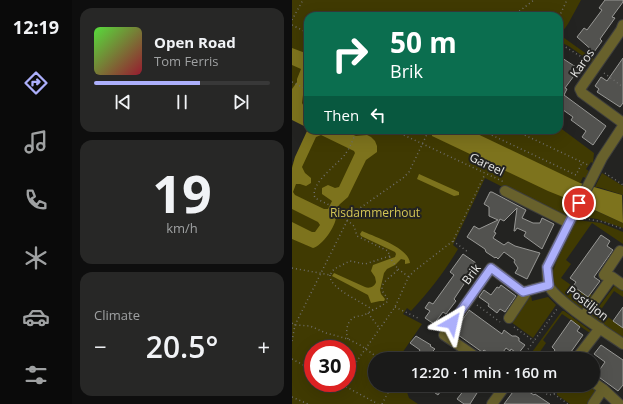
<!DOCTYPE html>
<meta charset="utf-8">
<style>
:root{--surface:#1a1a19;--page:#272726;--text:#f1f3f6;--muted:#9fa1a2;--line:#383838;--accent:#acaffb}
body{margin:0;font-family:"Open Sans",sans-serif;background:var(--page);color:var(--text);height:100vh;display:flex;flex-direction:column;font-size:15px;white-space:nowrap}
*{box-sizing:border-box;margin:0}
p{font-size:13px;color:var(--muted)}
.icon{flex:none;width:22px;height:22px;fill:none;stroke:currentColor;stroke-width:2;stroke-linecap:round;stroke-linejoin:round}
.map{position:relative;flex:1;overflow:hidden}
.side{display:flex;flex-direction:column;gap:8px;padding:8px;background:#0e0e0e;width:220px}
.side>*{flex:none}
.hud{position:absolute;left:12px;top:12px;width:259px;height:122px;border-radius:12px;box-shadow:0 4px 16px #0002,0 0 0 1px var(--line);background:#0b6e4f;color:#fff;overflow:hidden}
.speed{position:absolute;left:12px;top:340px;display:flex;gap:8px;font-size:20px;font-weight:700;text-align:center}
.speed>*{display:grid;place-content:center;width:52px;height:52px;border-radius:50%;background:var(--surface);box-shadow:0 4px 16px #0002,0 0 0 1px var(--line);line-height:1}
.speed .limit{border:6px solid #d22;background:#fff;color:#111}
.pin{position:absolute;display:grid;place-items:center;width:34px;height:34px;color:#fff;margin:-17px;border:2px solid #fff;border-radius:50%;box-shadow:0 1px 4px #0007}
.me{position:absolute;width:44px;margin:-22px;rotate:36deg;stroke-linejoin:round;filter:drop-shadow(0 0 3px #0008)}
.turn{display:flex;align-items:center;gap:14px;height:84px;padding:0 20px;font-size:18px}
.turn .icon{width:52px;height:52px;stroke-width:2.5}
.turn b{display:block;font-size:28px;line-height:34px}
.then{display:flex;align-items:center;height:38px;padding:0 20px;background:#0003;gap:8px;font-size:15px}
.big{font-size:30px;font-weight:600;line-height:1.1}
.side .card{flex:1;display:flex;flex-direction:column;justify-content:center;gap:6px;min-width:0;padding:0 14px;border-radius:12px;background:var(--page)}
.side .dial{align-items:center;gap:0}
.dial b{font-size:52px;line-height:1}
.song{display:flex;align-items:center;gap:12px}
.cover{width:48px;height:48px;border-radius:6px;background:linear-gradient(135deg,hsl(110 70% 55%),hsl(350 70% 35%))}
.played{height:4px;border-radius:2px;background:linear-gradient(90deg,var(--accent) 60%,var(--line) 60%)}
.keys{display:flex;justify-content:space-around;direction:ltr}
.heat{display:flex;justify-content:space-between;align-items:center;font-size:22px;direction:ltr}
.trip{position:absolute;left:76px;top:352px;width:232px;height:40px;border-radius:20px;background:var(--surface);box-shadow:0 4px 16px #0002,0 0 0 1px var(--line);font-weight:600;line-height:40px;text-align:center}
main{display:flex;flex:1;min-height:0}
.tabs{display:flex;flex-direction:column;width:72px;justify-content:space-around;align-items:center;background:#0a0a0a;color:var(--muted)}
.tabs .icon{width:28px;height:28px}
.tabs .active{color:var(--accent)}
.tabs b{font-size:18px;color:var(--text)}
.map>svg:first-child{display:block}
.green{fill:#403a02;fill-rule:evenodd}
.water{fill:#7d731d;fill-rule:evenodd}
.building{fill:#52524f;stroke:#989895}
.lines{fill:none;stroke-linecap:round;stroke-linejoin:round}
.minor-casing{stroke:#3e3e3c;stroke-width:12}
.path{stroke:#6f6f6d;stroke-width:1.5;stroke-dasharray:1 3;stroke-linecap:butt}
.minor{stroke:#68612c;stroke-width:10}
.route-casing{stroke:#7072a3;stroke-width:10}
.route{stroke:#acaffb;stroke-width:7}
.labels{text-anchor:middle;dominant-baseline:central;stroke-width:4;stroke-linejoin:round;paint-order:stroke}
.street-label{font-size:12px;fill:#e6e6e4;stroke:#232321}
.park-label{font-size:12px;fill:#d3c554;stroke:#232321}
</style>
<main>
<nav class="tabs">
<b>12:19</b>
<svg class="icon active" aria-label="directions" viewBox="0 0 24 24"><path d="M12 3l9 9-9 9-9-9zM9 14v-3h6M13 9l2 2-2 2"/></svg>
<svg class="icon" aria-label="music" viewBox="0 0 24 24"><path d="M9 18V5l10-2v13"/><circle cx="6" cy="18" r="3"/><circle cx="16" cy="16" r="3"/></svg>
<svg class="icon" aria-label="phone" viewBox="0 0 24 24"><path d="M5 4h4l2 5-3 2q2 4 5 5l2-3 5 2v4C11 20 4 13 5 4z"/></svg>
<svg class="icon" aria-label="climate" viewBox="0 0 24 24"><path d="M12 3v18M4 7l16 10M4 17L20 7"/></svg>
<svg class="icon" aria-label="car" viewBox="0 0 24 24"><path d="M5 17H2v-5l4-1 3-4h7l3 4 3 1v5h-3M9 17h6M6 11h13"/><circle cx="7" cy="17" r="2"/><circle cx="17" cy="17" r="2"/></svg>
<svg class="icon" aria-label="filters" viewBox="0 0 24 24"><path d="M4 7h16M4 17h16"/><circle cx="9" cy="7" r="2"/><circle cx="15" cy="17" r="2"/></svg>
</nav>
<section class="side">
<div class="card">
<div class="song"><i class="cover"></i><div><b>Open Road</b><p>Tom Ferris</p></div></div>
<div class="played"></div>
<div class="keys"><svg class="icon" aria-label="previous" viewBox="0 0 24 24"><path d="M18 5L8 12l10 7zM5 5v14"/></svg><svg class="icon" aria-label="pause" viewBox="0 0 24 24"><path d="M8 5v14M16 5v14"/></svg><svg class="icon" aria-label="next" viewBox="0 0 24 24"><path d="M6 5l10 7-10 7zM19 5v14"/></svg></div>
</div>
<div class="card dial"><b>19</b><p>km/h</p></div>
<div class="card"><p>Climate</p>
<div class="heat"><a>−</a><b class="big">20.5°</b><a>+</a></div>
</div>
</section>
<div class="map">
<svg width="331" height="404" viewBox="0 0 331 404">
<rect width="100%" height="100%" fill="#232321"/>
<path class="green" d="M0,0H289L276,24L268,35L303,60L301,63L278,47L267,41V16H16V123L0,115Z
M267,127L302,153L301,163L299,162L294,169L297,171L294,178L291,177L272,218L193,178L161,245L166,249C153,271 137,292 119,311L115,308L111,314L130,324L106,359H83V385H117L114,389L117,398L126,404H0V166L3,157L20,130H267ZM21,349H55V383H21Z
M310,173L331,186V195L306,187H303Z
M291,205L331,223V228L305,219L286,216Z
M284,220L309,223L331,232V244L300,223L274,260L279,264L269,278L296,297L298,294L302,296L292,311L270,296L262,284L260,274L267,254Z
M323,285L331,289V297L322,291L308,311L331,328V339L298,315L302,309L306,308Z
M239,295L240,301L256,297L264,305L241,338L219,322Z
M270,311H272L299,331L298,333L270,314L251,340L254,343L243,359H235Z
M270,385H288L297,391L300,386L303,388V393L296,404H278L265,395V392Z"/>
<path class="water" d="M0,48L16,54V86L11,95L10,103L16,114V130H49L64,136L75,135L79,137L83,141L85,146V152L74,160L56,197L48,204L42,211C43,213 44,215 44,217C44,226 30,246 21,248L0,239V222L20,232H23L28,225L26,222L0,209V168L3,157L15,131L12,126L0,120V89L5,82V79L9,69L0,65ZM29,135L62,151L63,153L47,187L43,188L36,185L30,188V194L40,201L36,209H32L3,195L1,192L4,184H8L14,186L19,183V178L13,173L10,167L24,137Z
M135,130H177L288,183L330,195L331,223L296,207L256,191L140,136V133Z
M127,174L167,192V195L162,196L125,179Z
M70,231C83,237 116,247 118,263L113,264V260L109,259L103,265L95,269L92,273L88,290L89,294L93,299L92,301H88L79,303L76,295L40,276L42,273L73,287C78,289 83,286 84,282L83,277L79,271L81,265L103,257L104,254L103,252L69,236L68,234Z"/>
<path class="building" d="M313,0H331V2L320,17L323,18L308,39L310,41L302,52L285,37L292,28L295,30L310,10L307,8Z
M270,58L287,69L273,88L275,89L272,95L314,126L301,145L290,137L294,131L279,120L281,117L267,107V63Z
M331,58V103L328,107L305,92L307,89L303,86L309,77L315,81Z
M198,192H200L234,210L230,218L241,223H248L250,218L262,224L250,249L232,236L234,232L225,228L223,231H222L225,208L212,221L208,219L202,232L204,233L201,238L212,245L216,242L223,246L248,253L235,279L223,273L226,268L222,262L223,260L212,252L206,259L204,257L203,258L194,252L193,249L175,237L182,226L187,229L206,220L197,216V207L192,204Z
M309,235L318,241L315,246L321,250L302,277L308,281L296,297L281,286L284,282L278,278Z
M171,254L184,263L180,268L182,269L162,299L164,301L154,314L151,312L142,324L133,318L138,311L133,308L137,302L141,304L162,275L158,272Z
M209,285L224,296L213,312L208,309L205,313L196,306L197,304L187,297L192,290L199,295L205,287L207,288Z
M331,307V328L321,321Z
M177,310L210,334L212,330L220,336H224L227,338V341L233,345L226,354L219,349L218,351L214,348L206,359L192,350L190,352L162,332Z
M279,320L288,327L285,331L291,335L274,359H256L263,350L260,347Z
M124,336L139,345L138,346L143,349L141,351L152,359H122L128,350L118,343Z
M309,345L331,360V385L326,391L304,375L313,362L302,354Z
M132,385H153L146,395Z
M176,385H183L187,388L184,392L185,393L178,404H172L165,399Z
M226,385L242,395L243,394L258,404H212Z"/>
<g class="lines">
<defs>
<path id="minor" d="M331,25L329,30L288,89L290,93L331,123
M331,126L310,158L255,267C256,273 255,281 257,286C264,301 315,333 331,344
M213,191L277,223
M328,251L312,275L320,277L331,285
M292,316L320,277
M217,318L235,291
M187,359L152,335L199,268L231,292L257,285
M284,359L308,328
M301,382L311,389L327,404
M200,404L214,385
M301,404L311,389"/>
</defs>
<use href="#minor" class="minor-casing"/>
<path class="path" d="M221,16L242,0
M267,17L275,0
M0,20L11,0
M0,25L16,33
M267,43L296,61
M312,73L331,87
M0,82L16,90
M101,130L212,182
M189,130L284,175L290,163
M222,130L296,165
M313,173L331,185
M58,215L23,198C17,183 47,164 54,153C59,146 62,137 65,130
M289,218L312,222L331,229
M55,220L62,226L65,236L96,251L98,258L106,269C102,276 86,282 91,292C93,295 95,297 96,301C95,303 76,313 72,315C69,316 66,316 63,317C55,320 53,332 56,339
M161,241L176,252
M0,268L38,275L42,269L58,261L73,264L98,256
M106,269L117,277
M38,275C37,289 71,302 81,310
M185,305L208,322
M103,307L126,318
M76,313L88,329
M0,323L3,325L18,326L34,333L56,339L68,345L88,359
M222,327L242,341
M0,341L3,325L58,215L111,178L117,172L137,130
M0,359L21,370
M229,359L265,309
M55,375L103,307L116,278L121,272L161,241L193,174
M47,383L86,404
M241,385L256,395L262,394L276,404
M262,394L269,385
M0,397L16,404
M90,404L100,385"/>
<use href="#minor" class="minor"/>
</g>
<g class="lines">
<defs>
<path id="route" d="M160,323L199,268L231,292L257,285L255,267L287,203"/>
</defs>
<use href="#route" class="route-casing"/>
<use href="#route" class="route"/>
</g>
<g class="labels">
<g class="street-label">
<text transform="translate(290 63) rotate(-55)">Karos</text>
<text transform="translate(195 164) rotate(26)">Gareel</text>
<text transform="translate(179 274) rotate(-53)">Brik</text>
<text transform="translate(296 303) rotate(37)">Postiljon</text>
</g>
<g class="park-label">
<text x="83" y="212">Risdammerhout</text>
</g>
</g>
</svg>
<div class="speed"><div class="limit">30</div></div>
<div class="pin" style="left:287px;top:203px;background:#d93025"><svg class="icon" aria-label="arrive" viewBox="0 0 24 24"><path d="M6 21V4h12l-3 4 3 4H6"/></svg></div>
<svg class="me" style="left:160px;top:323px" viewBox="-20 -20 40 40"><path d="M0-17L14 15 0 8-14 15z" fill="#acaffb" stroke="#fff" stroke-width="4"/></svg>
<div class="trip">12:20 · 1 min · 160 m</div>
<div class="hud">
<div class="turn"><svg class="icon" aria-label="right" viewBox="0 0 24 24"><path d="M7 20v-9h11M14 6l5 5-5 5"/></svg><div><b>50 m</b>Brik</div></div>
<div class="then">Then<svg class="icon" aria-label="left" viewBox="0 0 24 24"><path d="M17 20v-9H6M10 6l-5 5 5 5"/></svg></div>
</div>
</div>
</main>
